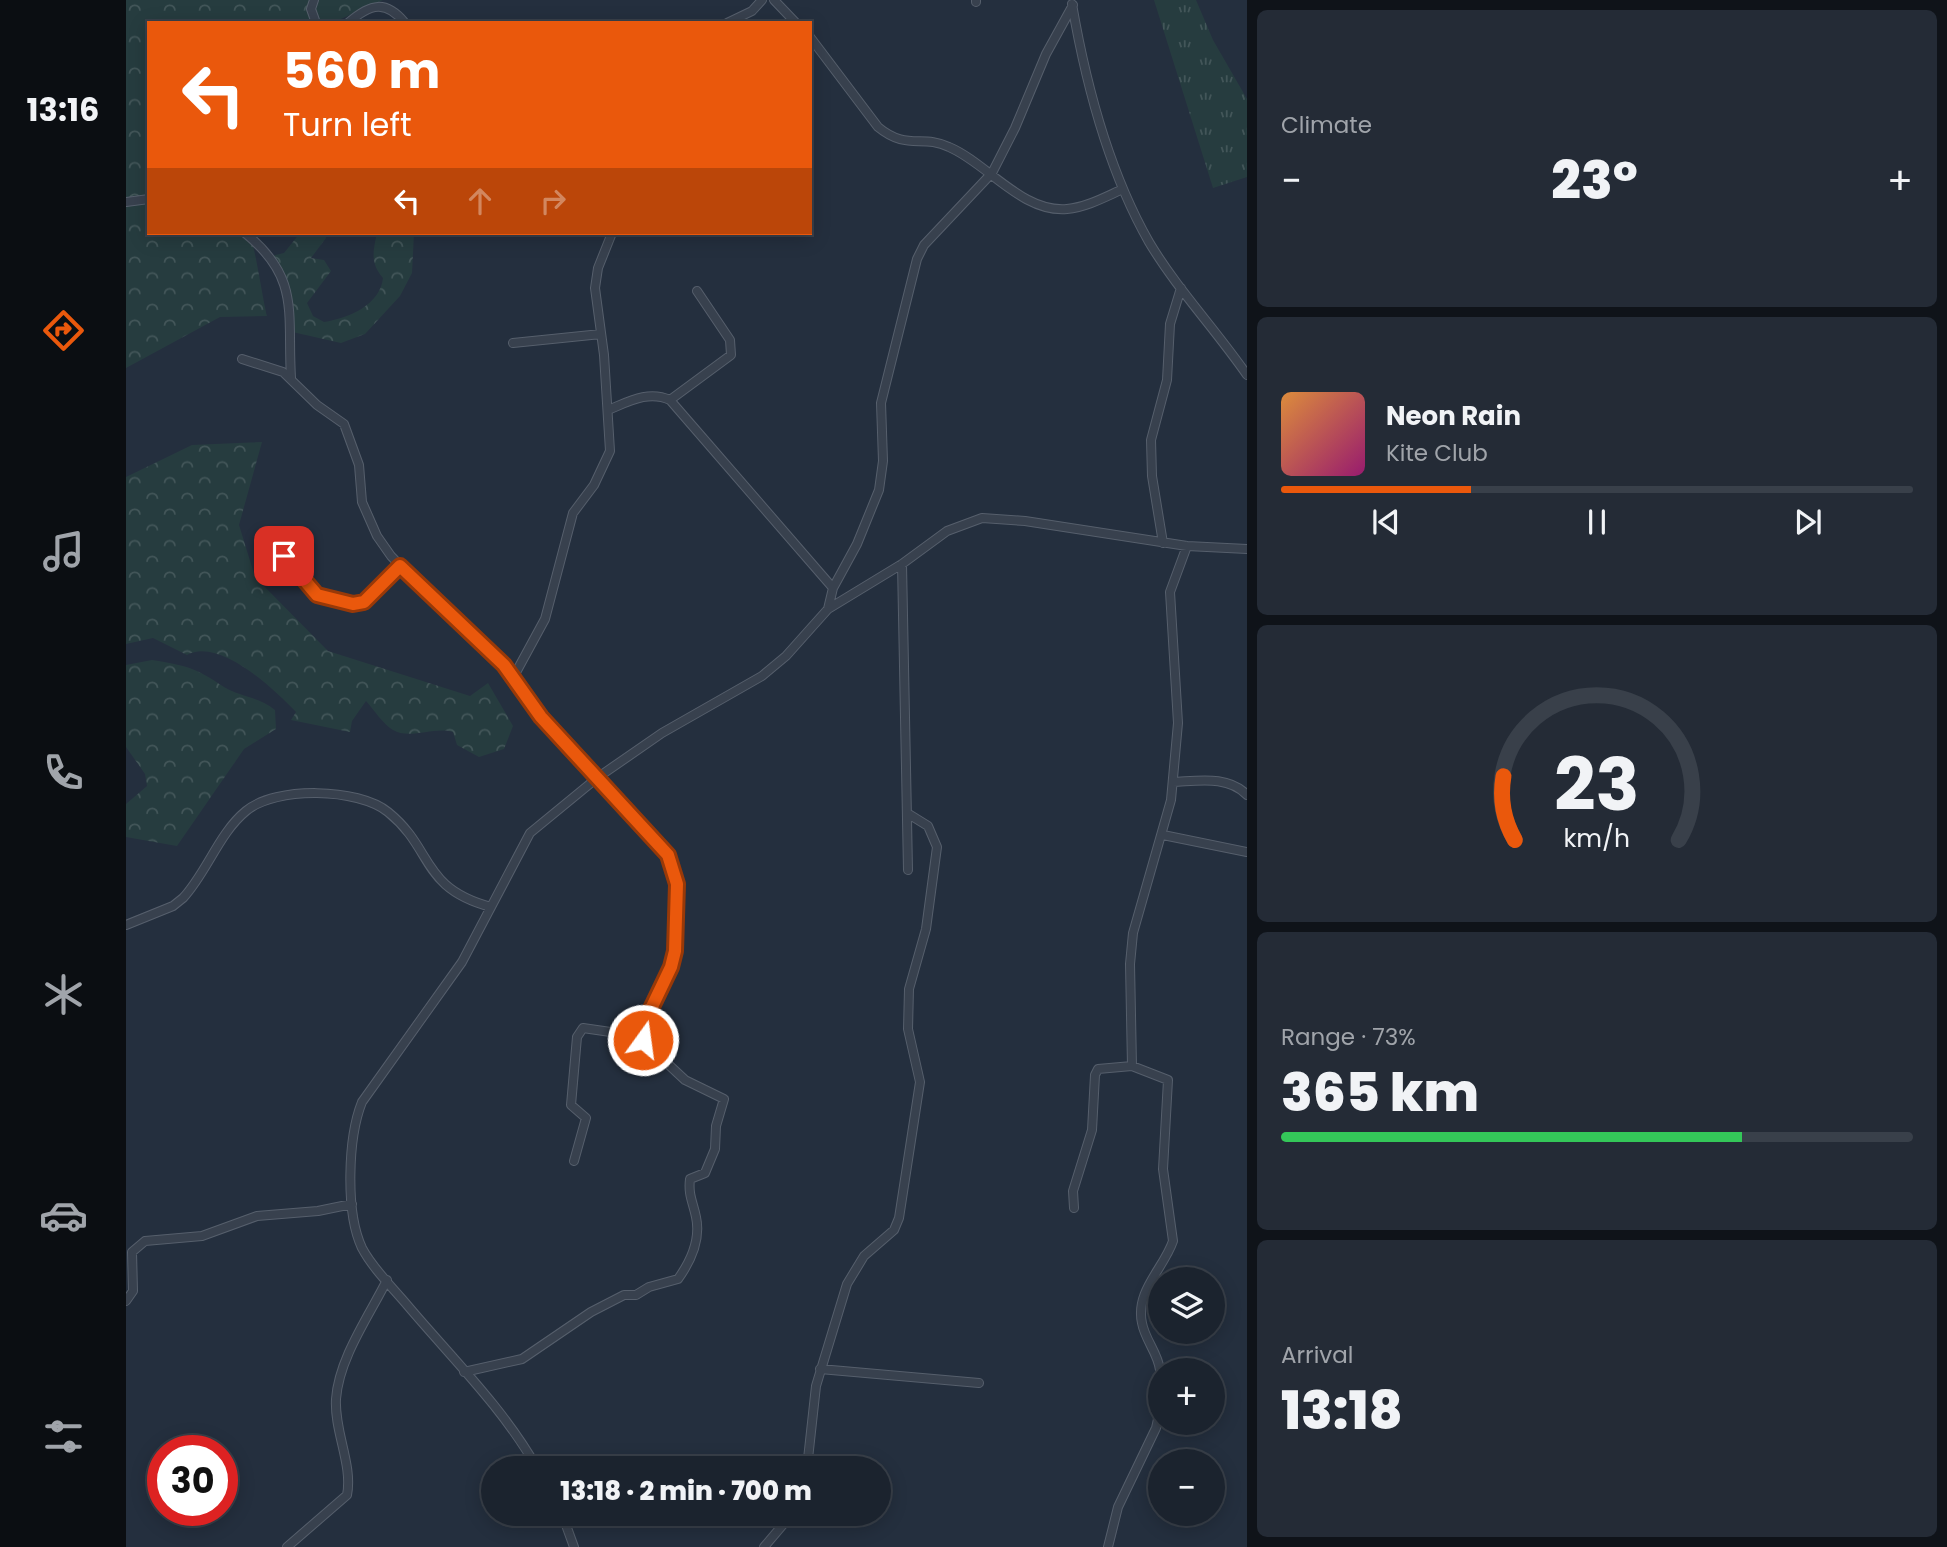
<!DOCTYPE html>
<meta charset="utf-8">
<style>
:root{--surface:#1b232e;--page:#242b36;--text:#f1f3f6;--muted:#a0a4aa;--line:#39404a;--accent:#ea580c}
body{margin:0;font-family:Poppins,sans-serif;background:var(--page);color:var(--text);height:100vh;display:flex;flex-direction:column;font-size:26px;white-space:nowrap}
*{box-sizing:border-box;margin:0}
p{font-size:23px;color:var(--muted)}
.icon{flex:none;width:38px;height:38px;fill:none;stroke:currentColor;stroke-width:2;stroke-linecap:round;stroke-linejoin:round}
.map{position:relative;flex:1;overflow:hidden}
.sheet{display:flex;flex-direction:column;gap:10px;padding:10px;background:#0f1319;width:700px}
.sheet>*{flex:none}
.banner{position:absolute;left:21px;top:21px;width:665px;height:214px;border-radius:0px;box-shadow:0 4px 18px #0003,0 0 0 2px var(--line);background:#ea580c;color:#fff;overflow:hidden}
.tools{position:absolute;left:1022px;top:1267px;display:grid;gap:14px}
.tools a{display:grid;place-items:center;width:77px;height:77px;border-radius:50%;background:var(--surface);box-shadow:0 4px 18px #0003,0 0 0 2px var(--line);font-size:35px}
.speed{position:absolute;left:21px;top:1435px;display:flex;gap:14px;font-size:35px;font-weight:700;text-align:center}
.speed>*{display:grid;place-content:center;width:91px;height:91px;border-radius:50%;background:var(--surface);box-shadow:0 4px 18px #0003,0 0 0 2px var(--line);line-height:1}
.speed .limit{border:10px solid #d22;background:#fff;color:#111}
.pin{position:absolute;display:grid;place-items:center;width:60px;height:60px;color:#fff;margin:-30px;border-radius:14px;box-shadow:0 4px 10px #0006}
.me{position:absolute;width:77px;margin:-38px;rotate:14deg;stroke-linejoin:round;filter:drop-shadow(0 0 5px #0008)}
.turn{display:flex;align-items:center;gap:24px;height:147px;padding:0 21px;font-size:32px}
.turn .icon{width:91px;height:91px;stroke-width:2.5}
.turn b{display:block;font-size:49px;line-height:60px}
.lanes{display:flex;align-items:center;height:66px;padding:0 21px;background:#0003;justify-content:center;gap:35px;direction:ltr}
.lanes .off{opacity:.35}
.big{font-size:52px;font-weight:800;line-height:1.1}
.sheet .card{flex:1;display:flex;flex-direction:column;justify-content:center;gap:10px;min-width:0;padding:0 24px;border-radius:10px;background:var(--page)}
.sheet .dial{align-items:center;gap:0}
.dial svg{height:182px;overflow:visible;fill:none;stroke:var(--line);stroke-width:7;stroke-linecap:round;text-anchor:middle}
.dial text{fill:var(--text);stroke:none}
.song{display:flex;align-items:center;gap:21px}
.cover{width:84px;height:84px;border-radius:10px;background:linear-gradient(135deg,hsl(30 70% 55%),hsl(320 70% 35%))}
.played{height:7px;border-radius:4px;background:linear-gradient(90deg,var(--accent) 30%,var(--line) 30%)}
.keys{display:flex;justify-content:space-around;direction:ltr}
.heat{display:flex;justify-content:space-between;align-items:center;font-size:38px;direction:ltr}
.charge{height:10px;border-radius:5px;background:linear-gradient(90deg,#34c759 73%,var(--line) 0)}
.trip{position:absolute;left:355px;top:1456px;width:410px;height:70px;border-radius:35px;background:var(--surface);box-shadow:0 4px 18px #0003,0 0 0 2px var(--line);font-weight:800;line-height:70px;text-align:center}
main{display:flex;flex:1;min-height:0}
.dock{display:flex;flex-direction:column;width:126px;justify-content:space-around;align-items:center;background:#0b0e12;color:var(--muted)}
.dock .icon{width:49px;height:49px}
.dock .on{color:var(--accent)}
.dock b{font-size:32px;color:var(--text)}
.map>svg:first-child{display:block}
.grass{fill:url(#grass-tufts)}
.forest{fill:url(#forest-crowns)}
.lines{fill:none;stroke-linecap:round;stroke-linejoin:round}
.minor-casing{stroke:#565f6c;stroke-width:10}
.minor{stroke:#38414e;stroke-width:8}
.route-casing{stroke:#983908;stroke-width:18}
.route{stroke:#ea580c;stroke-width:12}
</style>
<main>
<nav class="dock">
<b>13:16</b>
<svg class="icon on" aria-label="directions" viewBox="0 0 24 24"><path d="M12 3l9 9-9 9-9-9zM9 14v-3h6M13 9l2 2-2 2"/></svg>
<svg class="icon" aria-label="music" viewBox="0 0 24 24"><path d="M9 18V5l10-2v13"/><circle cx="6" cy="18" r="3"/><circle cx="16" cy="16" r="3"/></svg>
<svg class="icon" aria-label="phone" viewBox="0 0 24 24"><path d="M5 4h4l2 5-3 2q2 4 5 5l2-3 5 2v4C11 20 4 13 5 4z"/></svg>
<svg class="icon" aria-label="climate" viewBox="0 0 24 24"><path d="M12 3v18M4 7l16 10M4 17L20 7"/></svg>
<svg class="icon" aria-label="car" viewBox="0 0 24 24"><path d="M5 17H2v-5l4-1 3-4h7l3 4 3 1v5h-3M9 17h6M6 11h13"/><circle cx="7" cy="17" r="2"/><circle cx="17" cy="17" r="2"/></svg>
<svg class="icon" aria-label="filters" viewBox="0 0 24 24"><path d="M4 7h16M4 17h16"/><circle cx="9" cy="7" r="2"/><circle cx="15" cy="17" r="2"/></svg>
</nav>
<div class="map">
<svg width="1121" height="1547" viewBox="0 0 1121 1547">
<defs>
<pattern id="grass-tufts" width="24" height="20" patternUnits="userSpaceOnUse" patternTransform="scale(1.75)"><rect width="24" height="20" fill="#263c3f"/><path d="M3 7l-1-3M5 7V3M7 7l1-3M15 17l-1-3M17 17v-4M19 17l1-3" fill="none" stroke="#435659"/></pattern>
<pattern id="forest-crowns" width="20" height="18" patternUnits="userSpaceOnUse" patternTransform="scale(1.75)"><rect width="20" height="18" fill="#263c3f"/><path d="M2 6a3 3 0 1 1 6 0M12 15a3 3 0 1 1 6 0" fill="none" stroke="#435659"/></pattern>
</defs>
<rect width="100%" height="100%" fill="#242f3e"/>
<path class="grass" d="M1028,0H1070L1087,40L1121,99V177L1087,188Z"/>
<path class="forest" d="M0,0H257L206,23H23V233H123C128,240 137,301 141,316L94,317L0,368Z
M174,233H199L200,238L185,258L198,260L205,271L181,303L187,316L198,322C223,318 254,305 257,278C244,263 247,251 251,233H288L286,273L274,296L239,334L215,343L162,331L165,307L145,256L158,253Z
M136,442L113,525L129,577L202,651L344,696L362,683L387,726L378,749L353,757L331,745L327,732C308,726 284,740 267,730C257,724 248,710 240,701L226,721L224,732L165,720L170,712C148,689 93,637 61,655L27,638L0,644V477L66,445Z
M26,660C62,666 68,667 98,687C115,697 133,697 149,710L150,729L118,749L51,846L0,837V804L21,786L19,774L0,747V665Z"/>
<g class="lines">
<defs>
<path id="minor" d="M188,0L185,9L190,23
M648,0L670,23
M850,0V2
M946,4C960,85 982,170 1023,242C1051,289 1090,330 1121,375
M222,23C245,3 260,0 279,23
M601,23L626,11L636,0
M684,37L752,127C781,151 796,134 823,147C861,163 896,213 941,209C961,207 979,197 997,189
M0,202L23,199
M119,233C175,278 161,314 165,378
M387,343L475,334
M116,359L157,372L191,405L218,424L233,465L236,502L251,536L265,556L318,611L378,665L415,717L542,854C555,886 557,934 545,967C536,991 522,1013 512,1036
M544,400L605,355L604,340L571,291
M482,410C502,402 522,390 544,400L707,588L702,609
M1037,543L1026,476L1025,440L1041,380L1044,324L1055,288
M158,556L191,595L227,604L238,602L274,566
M776,564L782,870
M707,588L731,544L753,490L757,461L755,403L791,259L798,245L866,173L889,128L920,54L947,5
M388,676L419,619L447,513L468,485L484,451L478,355L469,288L472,268L486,233
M1047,782C1072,781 1102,775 1121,795
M1037,835L1121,852
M0,925L47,906L57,898C81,872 93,833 120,811C150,786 232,788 262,812C308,849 294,888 365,907
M1006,1066L1004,964L1007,933L1045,800L1052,723L1044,592L1061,546
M948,1208L947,1191L966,1130L969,1075L972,1069L1006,1066L1042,1080L1037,1169L1047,1241C1038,1268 1009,1291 1016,1323C1019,1340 1032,1353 1034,1370
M0,1301L7,1291L6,1252L19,1241L76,1236L131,1216L192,1211L226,1204
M694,1369L853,1383
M338,1372L396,1359L465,1312L498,1295H510L523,1287L552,1279C565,1261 575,1240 570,1217C567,1202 562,1195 564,1179L579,1173L589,1149L590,1126L598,1099L559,1080L512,1036L457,1028L451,1037L445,1105L460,1118L448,1161
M411,1468C378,1409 326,1358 282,1306C267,1288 247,1269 236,1248C219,1212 222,1137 236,1102L336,962L404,833L471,778L536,733L636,676L660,656L702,609L776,564L821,531L856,518L899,521L1061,546L1121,549
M681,1468L690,1386L721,1284L738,1256L768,1230L773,1218L794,1082L782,1029L783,989L800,929L811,847L802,826L781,813
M436,1514L448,1547
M161,1547L221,1495C227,1465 208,1431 210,1399C213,1358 243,1316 261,1280
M638,1547L666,1514
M982,1547L992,1507L1030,1428L1034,1410"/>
</defs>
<use href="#minor" class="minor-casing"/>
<use href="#minor" class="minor"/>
</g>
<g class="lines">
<defs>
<path id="route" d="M158,556L191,595L227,604L238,602L274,566L378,665L415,717L542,855L551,884L549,951L545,967L512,1036L517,1040"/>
</defs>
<use href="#route" class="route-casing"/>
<use href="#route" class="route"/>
</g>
</svg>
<div class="tools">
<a><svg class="icon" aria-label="layers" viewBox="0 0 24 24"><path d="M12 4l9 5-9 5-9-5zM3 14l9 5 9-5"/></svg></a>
<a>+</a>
<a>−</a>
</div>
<div class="speed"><div class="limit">30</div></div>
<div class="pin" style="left:158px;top:556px;background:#d93025"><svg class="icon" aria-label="arrive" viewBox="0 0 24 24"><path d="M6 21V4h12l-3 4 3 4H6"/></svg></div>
<svg class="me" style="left:517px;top:1040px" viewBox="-20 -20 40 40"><circle r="17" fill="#ea580c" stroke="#fff" stroke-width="3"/><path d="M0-11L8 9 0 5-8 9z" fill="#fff"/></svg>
<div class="trip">13:18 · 2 min · 700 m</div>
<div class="banner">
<div class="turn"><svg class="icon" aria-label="left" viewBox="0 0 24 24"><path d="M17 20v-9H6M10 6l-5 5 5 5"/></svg><div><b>560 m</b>Turn left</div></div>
<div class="lanes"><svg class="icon" aria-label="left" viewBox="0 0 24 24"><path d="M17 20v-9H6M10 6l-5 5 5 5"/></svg><svg class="icon off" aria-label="ahead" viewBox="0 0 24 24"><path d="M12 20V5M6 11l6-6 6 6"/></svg><svg class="icon off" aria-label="right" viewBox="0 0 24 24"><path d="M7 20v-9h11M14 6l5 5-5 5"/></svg></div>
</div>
</div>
<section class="sheet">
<div class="card"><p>Climate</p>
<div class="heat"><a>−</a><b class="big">23°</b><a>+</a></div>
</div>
<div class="card">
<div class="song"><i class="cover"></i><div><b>Neon Rain</b><p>Kite Club</p></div></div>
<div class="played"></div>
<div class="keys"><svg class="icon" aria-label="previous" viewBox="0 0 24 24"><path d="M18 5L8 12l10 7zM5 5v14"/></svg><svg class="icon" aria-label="pause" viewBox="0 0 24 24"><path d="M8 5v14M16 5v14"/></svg><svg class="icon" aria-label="next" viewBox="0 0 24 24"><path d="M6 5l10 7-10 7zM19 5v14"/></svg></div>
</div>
<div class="card dial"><svg viewBox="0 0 100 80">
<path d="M14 69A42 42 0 1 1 86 69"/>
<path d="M14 69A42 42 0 0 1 9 41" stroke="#ea580c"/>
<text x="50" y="56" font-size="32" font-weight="700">23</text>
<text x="50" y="72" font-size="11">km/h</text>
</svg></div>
<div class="card"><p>Range · 73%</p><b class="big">365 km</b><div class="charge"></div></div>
<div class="card"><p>Arrival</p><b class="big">13:18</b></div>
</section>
</main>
